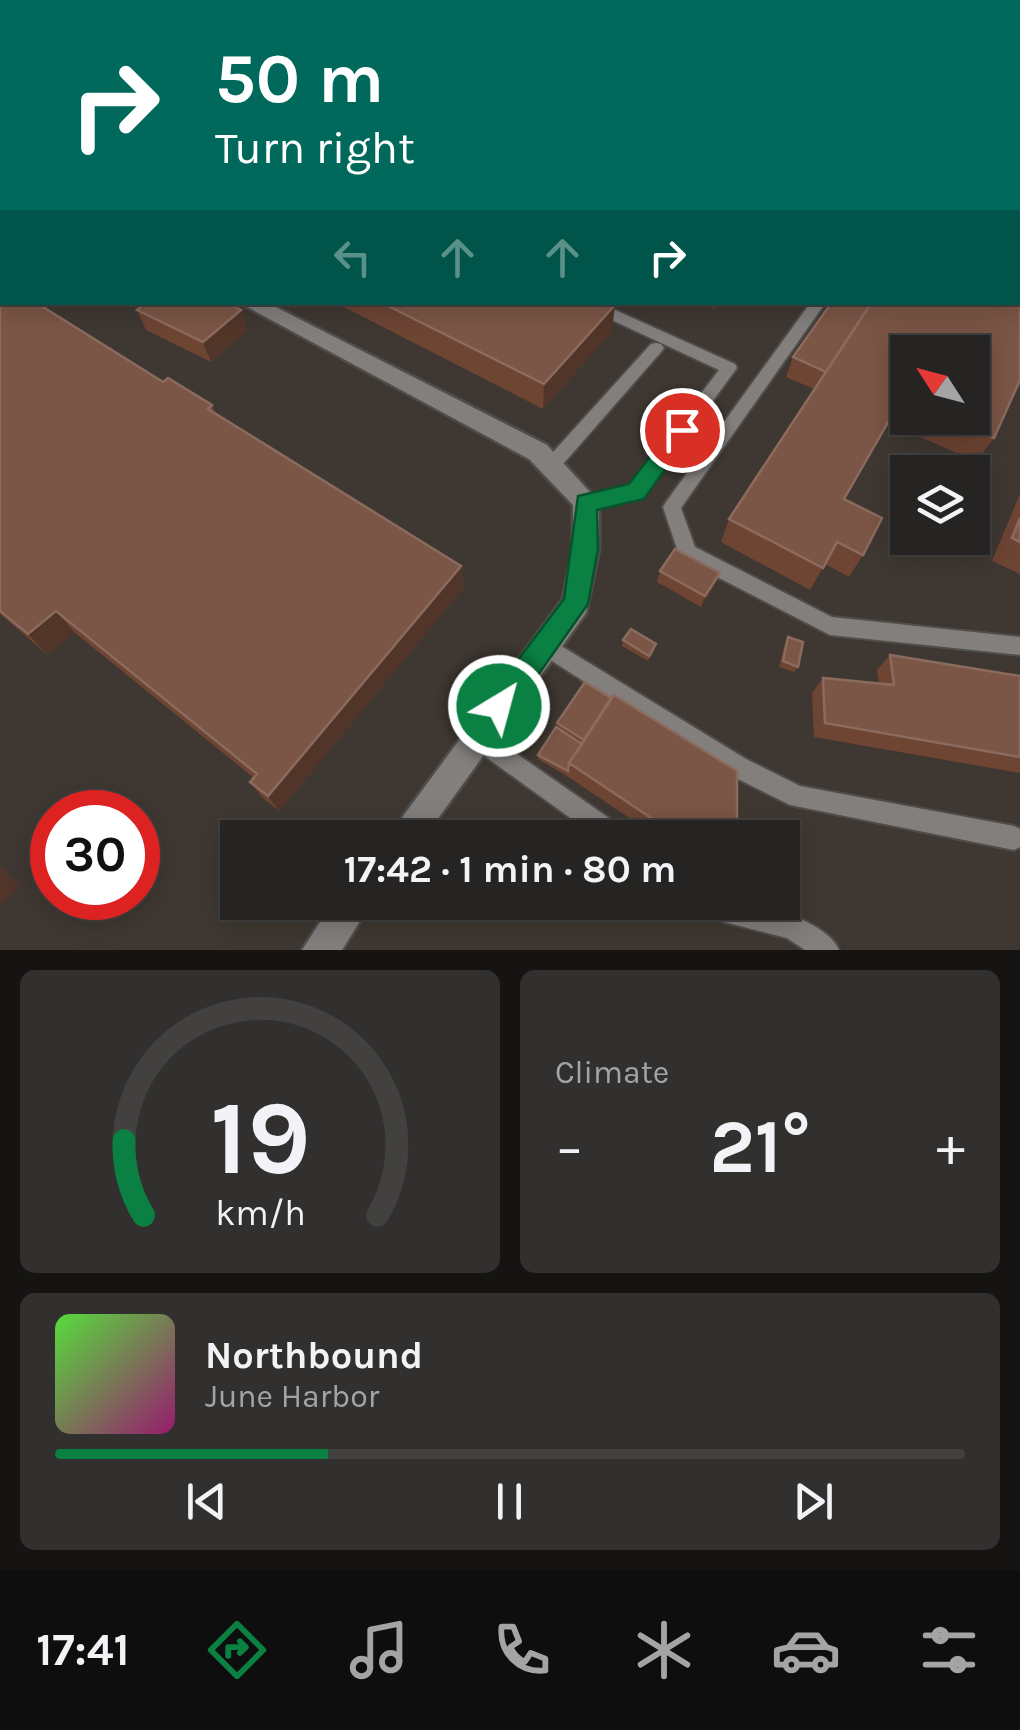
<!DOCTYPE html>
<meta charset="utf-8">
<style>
:root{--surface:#262422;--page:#32302f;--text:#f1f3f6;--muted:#a4a4a5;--line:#424140;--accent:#0b8043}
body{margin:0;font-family:Karla,sans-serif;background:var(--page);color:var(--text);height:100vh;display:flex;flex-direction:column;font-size:38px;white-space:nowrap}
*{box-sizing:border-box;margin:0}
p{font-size:32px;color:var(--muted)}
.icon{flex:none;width:55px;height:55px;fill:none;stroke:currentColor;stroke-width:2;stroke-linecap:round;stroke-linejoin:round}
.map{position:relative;height:950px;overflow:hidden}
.details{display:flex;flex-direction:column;gap:20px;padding:20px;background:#151413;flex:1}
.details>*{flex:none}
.hud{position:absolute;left:0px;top:0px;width:1020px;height:305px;box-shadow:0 5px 25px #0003,0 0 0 2px var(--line);background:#00695c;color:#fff;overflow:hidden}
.needle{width:65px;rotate:306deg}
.controls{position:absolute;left:890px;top:335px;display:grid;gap:20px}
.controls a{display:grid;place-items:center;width:100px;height:100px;border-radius:0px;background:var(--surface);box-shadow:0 5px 25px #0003,0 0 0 2px var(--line);font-size:50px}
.speed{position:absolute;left:30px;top:790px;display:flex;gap:20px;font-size:50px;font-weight:700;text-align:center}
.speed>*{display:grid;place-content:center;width:130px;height:130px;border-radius:50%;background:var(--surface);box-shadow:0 5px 25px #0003,0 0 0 2px var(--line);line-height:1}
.speed .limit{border:15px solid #d22;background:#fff;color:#111}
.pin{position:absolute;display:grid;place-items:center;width:85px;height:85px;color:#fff;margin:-42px;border:5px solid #fff;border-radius:50%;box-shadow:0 2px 10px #0007}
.me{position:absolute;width:110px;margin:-55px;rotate:37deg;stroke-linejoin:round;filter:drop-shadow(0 0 8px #0008)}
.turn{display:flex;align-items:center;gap:35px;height:210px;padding:0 50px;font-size:45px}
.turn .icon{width:130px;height:130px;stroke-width:2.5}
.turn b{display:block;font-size:70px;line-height:85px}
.lanes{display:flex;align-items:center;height:95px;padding:0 50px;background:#0003;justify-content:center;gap:50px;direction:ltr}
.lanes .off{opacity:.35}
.big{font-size:75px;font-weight:700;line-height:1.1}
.details .tile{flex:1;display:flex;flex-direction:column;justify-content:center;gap:15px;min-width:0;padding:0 35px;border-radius:15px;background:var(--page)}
.details .dial{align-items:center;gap:0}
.dial svg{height:260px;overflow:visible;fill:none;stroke:var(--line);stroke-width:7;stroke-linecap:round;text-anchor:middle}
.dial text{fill:var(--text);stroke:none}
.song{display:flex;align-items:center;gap:30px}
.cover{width:120px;height:120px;border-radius:15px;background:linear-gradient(135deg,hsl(110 70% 55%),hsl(320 70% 35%))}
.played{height:10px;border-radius:5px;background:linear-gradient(90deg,var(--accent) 30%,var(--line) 30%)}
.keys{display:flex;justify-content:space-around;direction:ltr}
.heat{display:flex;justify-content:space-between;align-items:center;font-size:55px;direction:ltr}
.details .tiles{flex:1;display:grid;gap:20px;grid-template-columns:1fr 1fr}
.tile:last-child{grid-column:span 2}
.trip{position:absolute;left:220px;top:820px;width:580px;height:100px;border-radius:0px;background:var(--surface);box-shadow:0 5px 25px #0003,0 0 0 2px var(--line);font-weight:700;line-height:100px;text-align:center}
.menu{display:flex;height:160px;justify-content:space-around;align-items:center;background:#0f0e0e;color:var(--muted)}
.menu .icon{width:70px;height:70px}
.menu .current{color:var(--accent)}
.menu b{font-size:45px;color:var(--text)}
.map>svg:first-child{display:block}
.built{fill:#3f3832;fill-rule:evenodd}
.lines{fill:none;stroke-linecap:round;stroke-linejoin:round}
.stream{stroke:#575444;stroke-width:6}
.service-casing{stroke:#4f4d4b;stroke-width:4}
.minor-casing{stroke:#4f4d4b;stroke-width:5}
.service{fill:#827f7d;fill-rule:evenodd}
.minor{fill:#827f7d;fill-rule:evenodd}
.wall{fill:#6e4433;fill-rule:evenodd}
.shaded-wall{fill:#513529}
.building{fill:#7b5546;stroke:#8b6b5e;stroke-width:2.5}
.route{fill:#0b8043;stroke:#07532c;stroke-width:2.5}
</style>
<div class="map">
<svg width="1020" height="950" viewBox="0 0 1020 950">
<rect width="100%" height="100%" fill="#32302e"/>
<path class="built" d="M0,0H1020V950H0ZM2,2H1018V302H2ZM908,352H972V418H908ZM908,472H972V538H908ZM52,812H138V898H52ZM238,838H782V902H238Z"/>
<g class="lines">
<path class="stream" d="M804,0L811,2"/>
<defs>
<path id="service" d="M322,0H338L339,2H325Z
M1018,60H1020V66H1018Z
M0,122L2,123V130H0Z
M0,188L2,189V197L0,196Z
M811,302H826L681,508L695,547L832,617L1020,637V655L830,635L680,558L663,507L666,502Z
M604,305L735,364L737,368L642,497L586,509L580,507L577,502L580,497L630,486L719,370L599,314V306Z
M656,343L661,344L664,348L661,352L557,471H545L542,466L545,461L651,344Z
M545,636L746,759L800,786L1014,826L1020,829V847L1014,850L790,805L730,775L538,652L535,645L538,638Z
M477,726L626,830L629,838H598L469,745L466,737L469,729Z
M702,902C715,902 729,901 742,902C770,906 828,923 839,950H805L787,938L724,922L705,911Z"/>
<path id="minor" d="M238,302H266L547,445L599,502V549L586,613L424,838H387L563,599L573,549V505L529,459Z
M333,902H372L342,950H302Z"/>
</defs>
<use href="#service" class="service-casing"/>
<use href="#minor" class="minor-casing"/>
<use href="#service" class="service"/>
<use href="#minor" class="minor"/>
</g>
<path class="wall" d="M400,0H795L804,2H408Z
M904,0H1020L1018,2H913Z
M1018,84L1020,85V380L994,438L976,462L888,422L845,499L863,555L849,577L825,564L810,590L721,542L729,519L814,389L786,377L793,357L1018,302ZM908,352L972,418H908Z
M0,292L163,382L212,405L215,413L461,566L463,588L279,811L263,798L250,782L254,778L74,632L48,655L0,614Z
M334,302H609L612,331L543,409Z
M701,302H720L715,309Z
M137,310H241L247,330L211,362L146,330Z
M1020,494V574L992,561Z
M660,571L715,585L701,607L657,582Z
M788,637L798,667L794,672L779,667L785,643Z
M623,640L655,650L648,661L622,646Z
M890,655L1020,676V773L814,737L812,693L823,678L879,684L877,670Z
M557,723L737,838H659L567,776L538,759V755L556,727Z"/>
<path class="shaded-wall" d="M244,0H284L279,2H239Z
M997,0H1020V13H1018V2H996Z
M615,305L612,331L543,409L544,384Z
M241,310L247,330L211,362L203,342Z
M461,566L463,588L279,811L268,796Z
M720,573L715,585L701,607L705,596Z
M56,611L74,632L48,655L28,634Z
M0,866L20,886L0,907Z"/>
<path class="building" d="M0,0H244L239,2H6Z
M270,0H296L291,2H265Z
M471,0H795L804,2H478Z
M2,16V77L0,70V18Z
M0,83H2V98L0,97Z
M1018,84L1020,85V110L1018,109Z
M1018,120L1020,121V240L1018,239Z
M1018,258H1020V380L994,438L947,418H972V352H908V400L902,398L844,499L882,518L863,555L837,542L823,568L729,519L872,302H1018Z
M2,291V302H35L163,382L168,378L212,405L208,409L461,566L268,796L250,782L257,774L56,611L28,634L0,611V292Z
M146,302H225L241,310L203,342L137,310Z
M380,302H609L615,305L544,384Z
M832,302H872L826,372L793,357Z
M1020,518V542L1012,538Z
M675,549L720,573L705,596L660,571Z
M631,629L656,644L649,656L623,640Z
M788,637L803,642L798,667L783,661Z
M890,655L1020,676V757L825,723L823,678L894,685Z
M585,682L611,698L584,740L557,723Z
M614,695L737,771V838H681L569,763Z
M556,727L582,744L569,763L568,771L538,755Z"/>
<path class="route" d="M682,421L693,430L644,499L597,510L598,549L588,604L509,716L499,720L490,716L486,706L490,697L564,599L578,496L629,484L675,424Z"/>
</svg>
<div class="controls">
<a><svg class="needle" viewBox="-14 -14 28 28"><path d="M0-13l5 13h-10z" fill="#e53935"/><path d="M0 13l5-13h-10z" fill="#a4a4a5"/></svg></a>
<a><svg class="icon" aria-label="layers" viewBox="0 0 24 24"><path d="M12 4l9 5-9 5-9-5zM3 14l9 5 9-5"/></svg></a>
</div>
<div class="speed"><div class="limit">30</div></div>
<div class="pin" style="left:682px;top:430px;background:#d93025"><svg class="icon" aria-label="arrive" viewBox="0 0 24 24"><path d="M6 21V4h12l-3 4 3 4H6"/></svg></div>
<svg class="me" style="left:499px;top:706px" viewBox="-20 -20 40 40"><circle r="17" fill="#0b8043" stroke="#fff" stroke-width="3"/><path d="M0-11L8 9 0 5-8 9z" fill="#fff"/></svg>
<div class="trip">17:42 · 1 min · 80 m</div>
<div class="hud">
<div class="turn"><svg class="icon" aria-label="right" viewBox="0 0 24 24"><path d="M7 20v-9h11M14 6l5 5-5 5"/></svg><div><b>50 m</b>Turn right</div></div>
<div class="lanes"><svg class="icon off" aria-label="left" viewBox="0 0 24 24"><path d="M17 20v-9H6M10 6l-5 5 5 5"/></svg><svg class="icon off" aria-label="ahead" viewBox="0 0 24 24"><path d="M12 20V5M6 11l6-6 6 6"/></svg><svg class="icon off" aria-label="ahead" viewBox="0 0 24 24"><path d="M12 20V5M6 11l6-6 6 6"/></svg><svg class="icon" aria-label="right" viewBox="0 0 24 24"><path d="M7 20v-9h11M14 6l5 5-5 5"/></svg></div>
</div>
</div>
<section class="details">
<div class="tiles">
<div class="tile dial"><svg viewBox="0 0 100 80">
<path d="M14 69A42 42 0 1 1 86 69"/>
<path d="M14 69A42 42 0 0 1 8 46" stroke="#0b8043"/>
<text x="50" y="56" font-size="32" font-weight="700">19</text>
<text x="50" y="72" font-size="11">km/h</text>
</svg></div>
<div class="tile"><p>Climate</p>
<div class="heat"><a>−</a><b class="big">21°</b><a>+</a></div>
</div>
<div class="tile">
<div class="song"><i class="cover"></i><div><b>Northbound</b><p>June Harbor</p></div></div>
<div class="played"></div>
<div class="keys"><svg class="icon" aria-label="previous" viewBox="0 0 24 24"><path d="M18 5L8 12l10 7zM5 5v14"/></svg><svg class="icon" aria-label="pause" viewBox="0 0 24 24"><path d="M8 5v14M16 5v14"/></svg><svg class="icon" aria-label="next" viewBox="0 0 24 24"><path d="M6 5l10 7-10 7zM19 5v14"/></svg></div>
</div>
</div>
</section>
<nav class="menu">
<b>17:41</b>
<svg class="icon current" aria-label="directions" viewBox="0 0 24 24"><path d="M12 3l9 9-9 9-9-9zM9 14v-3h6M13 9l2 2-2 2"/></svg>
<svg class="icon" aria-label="music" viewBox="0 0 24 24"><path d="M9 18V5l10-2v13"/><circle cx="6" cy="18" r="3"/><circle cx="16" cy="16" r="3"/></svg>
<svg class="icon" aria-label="phone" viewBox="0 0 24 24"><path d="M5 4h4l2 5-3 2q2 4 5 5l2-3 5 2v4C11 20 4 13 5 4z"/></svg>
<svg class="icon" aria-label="climate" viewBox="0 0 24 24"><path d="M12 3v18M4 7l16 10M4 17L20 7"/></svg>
<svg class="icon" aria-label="car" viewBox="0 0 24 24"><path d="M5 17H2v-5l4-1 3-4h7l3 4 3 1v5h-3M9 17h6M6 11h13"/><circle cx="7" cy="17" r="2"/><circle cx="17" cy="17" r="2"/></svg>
<svg class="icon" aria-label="filters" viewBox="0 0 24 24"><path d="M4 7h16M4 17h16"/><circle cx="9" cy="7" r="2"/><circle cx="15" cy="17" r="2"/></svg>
</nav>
